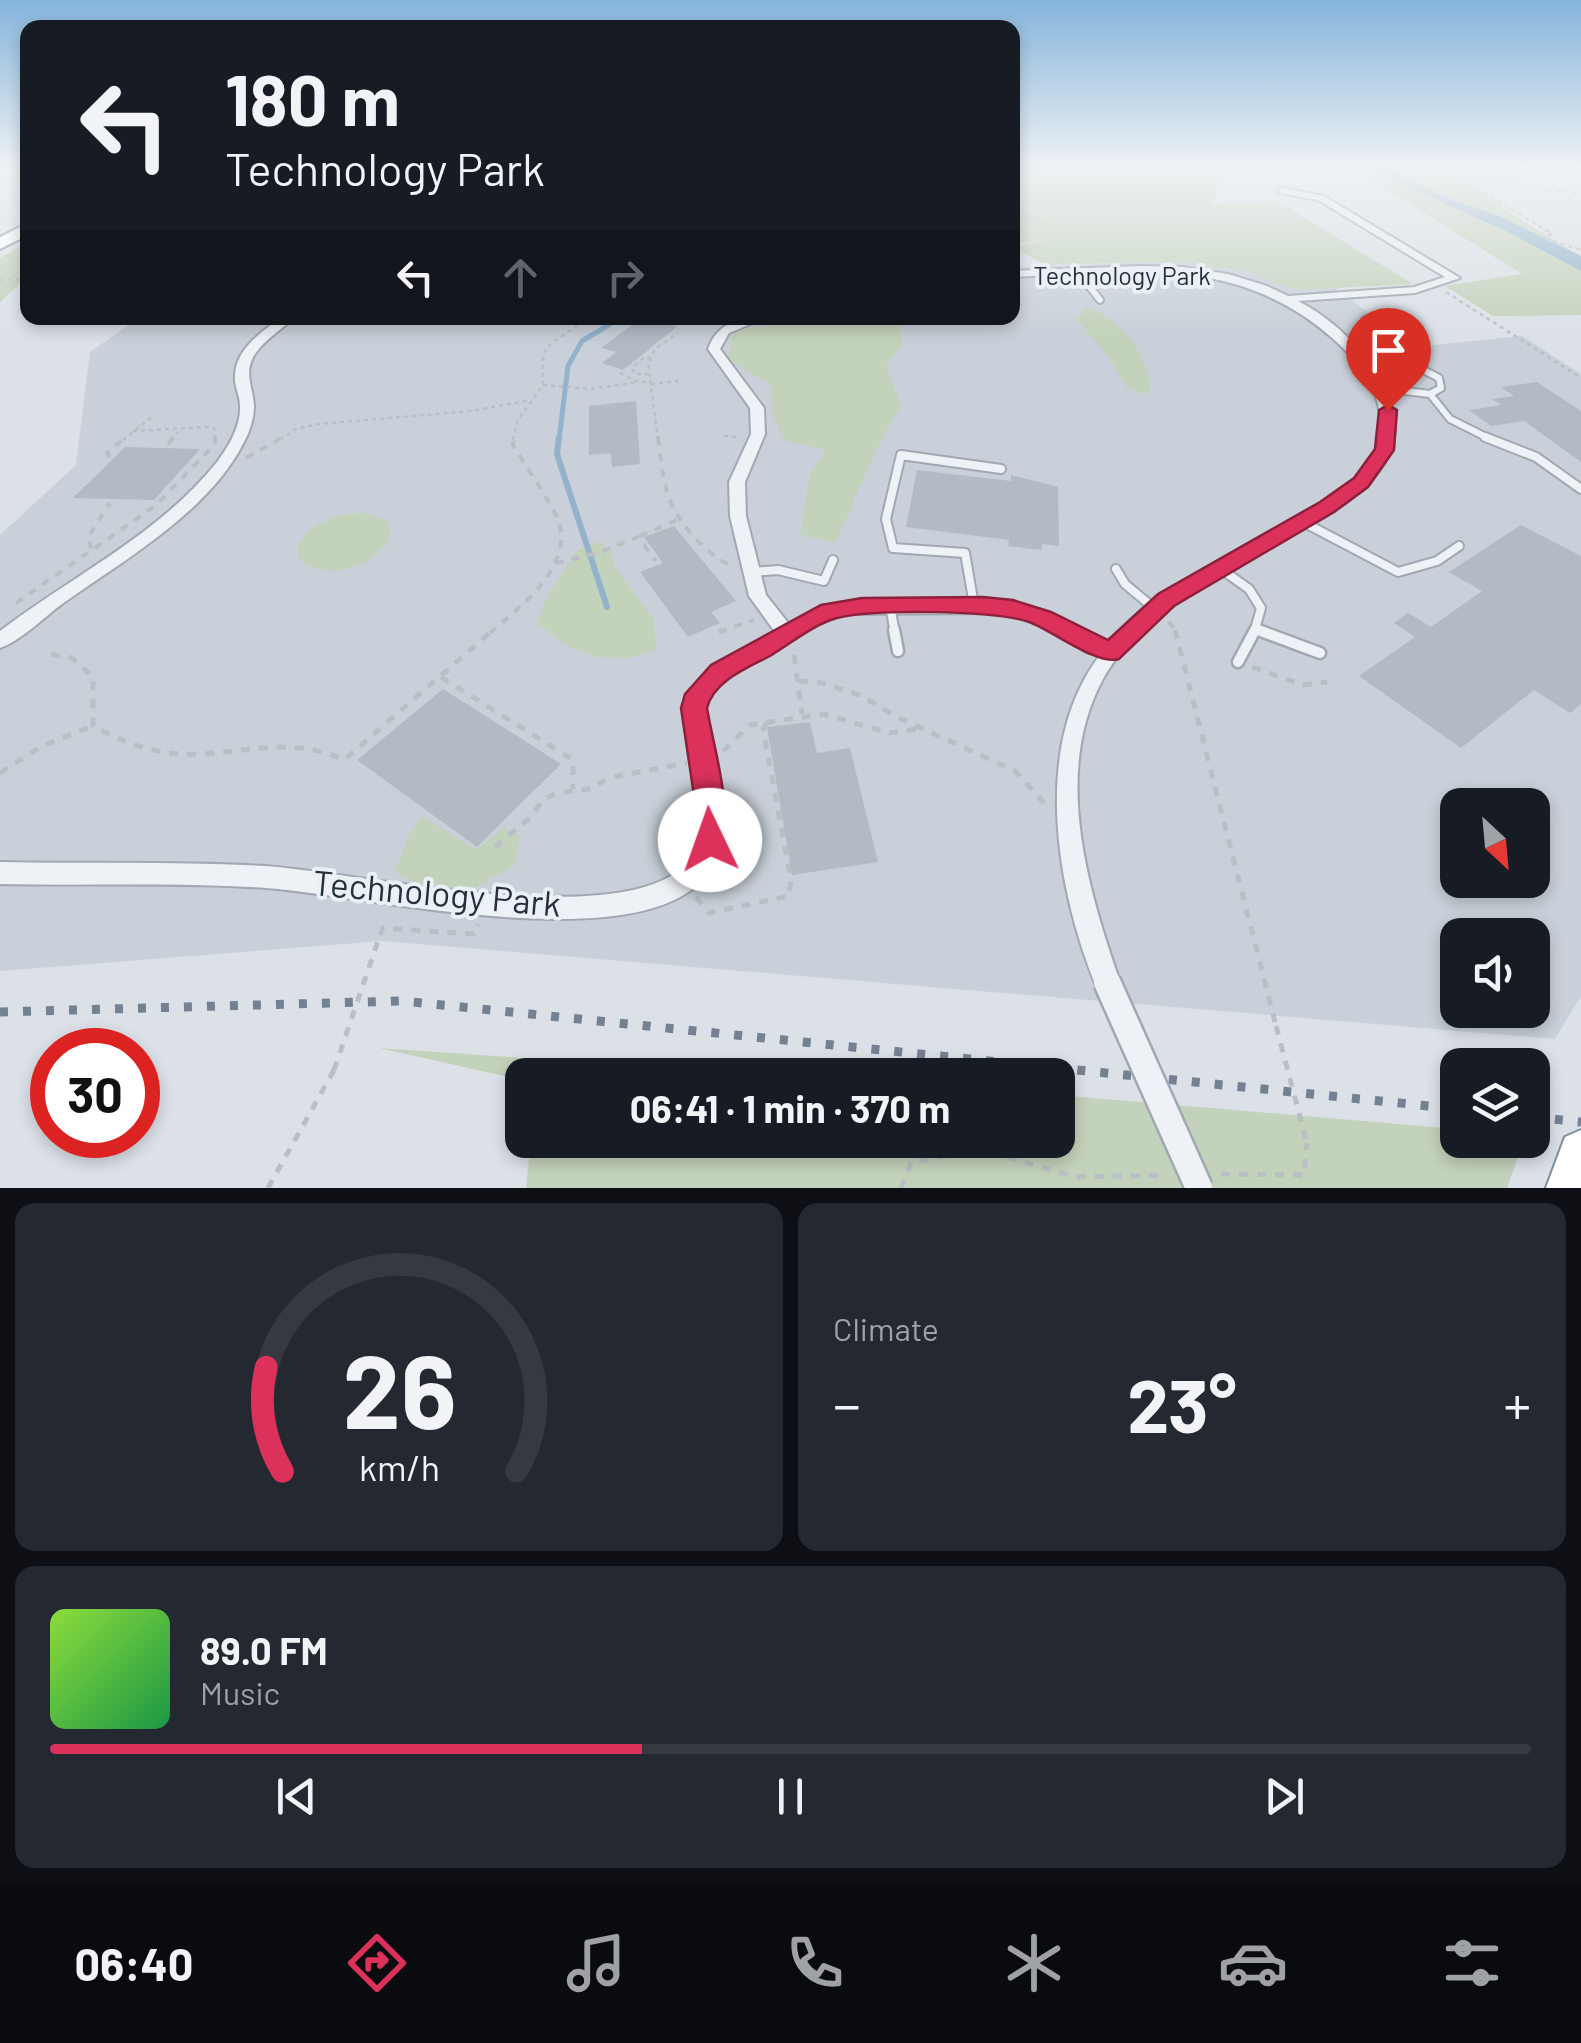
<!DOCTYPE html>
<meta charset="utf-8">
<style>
:root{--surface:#171b24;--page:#242831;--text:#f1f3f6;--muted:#9ea1a6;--line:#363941;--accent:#db315b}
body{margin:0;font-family:Barlow,sans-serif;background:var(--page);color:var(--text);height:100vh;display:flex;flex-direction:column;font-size:38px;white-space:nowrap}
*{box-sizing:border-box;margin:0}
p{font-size:32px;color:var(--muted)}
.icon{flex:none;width:55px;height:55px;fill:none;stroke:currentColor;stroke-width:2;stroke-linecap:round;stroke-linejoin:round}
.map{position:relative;height:1188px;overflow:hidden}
.details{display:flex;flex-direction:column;gap:15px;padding:15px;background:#0d0f14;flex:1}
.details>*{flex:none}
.hud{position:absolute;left:20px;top:20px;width:1000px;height:305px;border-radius:20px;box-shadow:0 5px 15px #0003;background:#171b24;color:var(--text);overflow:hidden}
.needle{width:65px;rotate:154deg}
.fabs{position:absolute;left:1440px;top:788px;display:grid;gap:20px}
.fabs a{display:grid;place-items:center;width:110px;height:110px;border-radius:20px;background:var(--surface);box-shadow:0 5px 15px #0003;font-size:50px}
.speed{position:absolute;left:30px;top:1028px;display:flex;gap:20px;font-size:50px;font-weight:700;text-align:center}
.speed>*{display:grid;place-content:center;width:130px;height:130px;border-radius:50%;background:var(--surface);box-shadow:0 5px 15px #0003;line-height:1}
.speed .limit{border:15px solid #d22;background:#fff;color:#111}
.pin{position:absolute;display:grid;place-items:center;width:85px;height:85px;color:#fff;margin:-102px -42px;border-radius:50% 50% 50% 0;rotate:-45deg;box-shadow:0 0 10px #0007}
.pin .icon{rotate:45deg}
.me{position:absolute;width:110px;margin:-55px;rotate:357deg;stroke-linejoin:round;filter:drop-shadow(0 0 8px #0008)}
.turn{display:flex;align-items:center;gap:35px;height:210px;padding:0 40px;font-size:45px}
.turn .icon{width:130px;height:130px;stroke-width:2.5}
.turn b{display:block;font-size:70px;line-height:85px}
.lanes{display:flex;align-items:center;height:95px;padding:0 40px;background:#0003;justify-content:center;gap:50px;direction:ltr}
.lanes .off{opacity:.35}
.big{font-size:75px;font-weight:700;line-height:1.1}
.details .card{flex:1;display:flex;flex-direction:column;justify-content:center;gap:15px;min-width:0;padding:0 35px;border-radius:20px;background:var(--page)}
.details .dial{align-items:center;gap:0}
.dial svg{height:260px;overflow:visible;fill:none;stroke:var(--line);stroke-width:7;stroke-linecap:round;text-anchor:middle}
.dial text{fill:var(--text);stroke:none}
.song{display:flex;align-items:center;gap:30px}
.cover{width:120px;height:120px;border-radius:15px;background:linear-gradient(135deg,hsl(90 70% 55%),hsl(140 70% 35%))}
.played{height:10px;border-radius:5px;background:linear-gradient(90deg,var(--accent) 40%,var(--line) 40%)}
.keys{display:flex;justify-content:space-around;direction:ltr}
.heat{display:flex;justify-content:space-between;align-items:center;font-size:55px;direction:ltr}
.details .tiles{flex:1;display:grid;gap:15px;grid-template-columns:1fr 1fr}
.card:last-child{grid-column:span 2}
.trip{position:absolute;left:505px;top:1058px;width:570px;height:100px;border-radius:20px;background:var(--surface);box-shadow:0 5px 15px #0003;font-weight:700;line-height:100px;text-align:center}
.menu{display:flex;height:160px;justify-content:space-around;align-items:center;background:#090b0e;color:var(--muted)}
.menu .icon{width:70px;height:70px}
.menu .on{color:var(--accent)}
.menu b{font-size:45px;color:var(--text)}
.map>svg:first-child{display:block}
.built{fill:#c9d0d9;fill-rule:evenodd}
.green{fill:#c3d2bb}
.water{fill:#92b3cb}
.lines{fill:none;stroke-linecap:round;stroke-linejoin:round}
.stream-far1{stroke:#92b3cb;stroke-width:5}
.stream{stroke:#92b3cb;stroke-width:6}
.building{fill:#b2bac4}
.service-far3-casing{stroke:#a0a8b1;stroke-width:8}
.service-far2-casing{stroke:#a0a8b1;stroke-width:10}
.service-far1-casing{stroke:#a0a8b1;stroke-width:12}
.service-casing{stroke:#a0a8b1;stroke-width:15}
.minor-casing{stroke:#a0a8b1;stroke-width:4}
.trunk-casing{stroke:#81909f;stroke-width:4}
.path-far2{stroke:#b9bfc5;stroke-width:2.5;stroke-dasharray:4 4;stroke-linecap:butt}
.path-far1{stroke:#b9bfc5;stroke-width:4;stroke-dasharray:8 8;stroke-linecap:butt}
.path{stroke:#b9bfc5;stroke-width:5;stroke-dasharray:9 9;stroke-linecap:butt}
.service-far3{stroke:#eef1f5;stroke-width:5}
.service-far2{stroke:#eef1f5;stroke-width:6}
.service-far1{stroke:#eef1f5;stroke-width:8}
.service{stroke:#eef1f5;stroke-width:10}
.minor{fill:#eef1f5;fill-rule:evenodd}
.trunk{fill:#fff;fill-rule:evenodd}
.rail{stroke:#738292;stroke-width:9;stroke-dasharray:8 15;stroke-linecap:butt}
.minor-bridge-casing{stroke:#a0a8b1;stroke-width:31;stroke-linecap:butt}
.path-bridge{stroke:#b9bfc5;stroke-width:5;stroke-dasharray:9 9;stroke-linecap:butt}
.minor-bridge{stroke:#eef1f5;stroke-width:26}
.route{fill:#db315b;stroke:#8e203b;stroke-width:2.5}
.labels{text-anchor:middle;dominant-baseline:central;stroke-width:8;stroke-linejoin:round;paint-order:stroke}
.far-street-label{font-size:25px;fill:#24303e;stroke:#eaf0f5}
.near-street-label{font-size:35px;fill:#24303e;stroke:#eaf0f5}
</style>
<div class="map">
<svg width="1581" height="1188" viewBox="0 0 1581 1188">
<rect width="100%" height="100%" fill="#dbe1e7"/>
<path class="built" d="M1180,261L1249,272L1296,290L1336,288L1413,347L1522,336L1581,374V996L1555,1039L382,941L0,971V535L76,465L90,352L139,318H1012L1013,267ZM1458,805H1532V880H1458ZM1458,935H1532V1010H1458Z"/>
<path class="green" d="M1013,168H1211L1221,175L1213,204L1279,202L1413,284L1296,290L1249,272L1180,261L1047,265L1013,248L1070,232L1017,245L1013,242V202L1051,222L1013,200Z
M1352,168H1454L1502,208L1581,257V315L1493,316L1445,286L1522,274Z
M27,242V277L0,302V258Z
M1087,307C1122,320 1151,357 1150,394L1127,389L1112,362L1077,319Z
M797,318L899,323L902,345L886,365L901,406L882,437L835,543L800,534L810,474L826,450L785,441L773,416L770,384L728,360L731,332Z
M368,513L387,521L391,529C387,566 321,586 298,557L297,548C310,521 340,512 368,513Z
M599,541L612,552L615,567L654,620L656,650C612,668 570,655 537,622L547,597L576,551Z
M422,816L476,850L504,828L520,836L516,863C465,897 452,904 395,872L409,835Z
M379,1048L768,1075H522V1080Z
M1058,1095L1457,1129L1458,1140H1524L1507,1188H526L531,1140H1058Z"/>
<path class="water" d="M1363,168H1388L1438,194L1503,218L1581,256V271L1506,231Z"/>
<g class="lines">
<path class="stream-far1" d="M559,440L568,366L582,341L620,318"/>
<path class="stream" d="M559,437L557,454L607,607"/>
</g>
<path class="building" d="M641,318L678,326L623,370L602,363L616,352L601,348Z
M1537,382L1581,411V462L1524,421L1491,426L1469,410L1501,405L1492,399L1514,396L1501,387Z
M636,401L640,464L612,467L611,453L589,455V406Z
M125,447L200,449L154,500L73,498Z
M917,470L1011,481V475L1058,487L1059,546L1042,544L1041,550L1008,546L1009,540L906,527Z
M1521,525L1581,556V704L1570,713L1534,690L1461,748L1359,676L1415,637L1394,623L1408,613L1431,627L1482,591L1449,572Z
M674,526L736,601L711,612L720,623L688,637L640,572L663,563L644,537Z
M443,689L561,764L477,847L357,760Z
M810,722L817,753L850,748L878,862L792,875L767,727Z"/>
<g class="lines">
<defs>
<path id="service-far3" d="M1079,273L1091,288"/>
<path id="service-far2" d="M1089,286L1100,300
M1365,320L1412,364L1439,378L1441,388L1430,394L1380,388
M1430,394L1450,419L1492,440"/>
<path id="service-far1" d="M1485,437L1536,457L1581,489
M1303,522L1398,572L1437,561L1459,546
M1116,569L1125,584L1155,609
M1221,569L1249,589L1261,608L1254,633
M752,572L778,570L824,581L833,560
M974,605L965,553L893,548L886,519L901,455L1001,469
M890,606L895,633
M1255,629L1265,633"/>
<path id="service" d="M894,630L898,651
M1258,630L1320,653
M1238,662L1255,630"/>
<path id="minor" d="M1282,188L1324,196L1460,278L1415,293L1298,301C1330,317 1363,348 1380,379C1431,466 1338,511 1274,545C1252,557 1230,570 1208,583C1168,608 1126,637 1103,679C1052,773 1088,889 1120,982L1116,991L1107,995L1098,991C1057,892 1030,747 1100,655L1037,623L1003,613L844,614L817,625L727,677L707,698L704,708C713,759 742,832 704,878C635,960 364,895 266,888C178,882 89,886 0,884V862C88,864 177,861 265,866C356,872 623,934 687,863C717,831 690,747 684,708C696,668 741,651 775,632L749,596L730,516L729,482L751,434L750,408L708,349C717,323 739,317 765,318L729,333L720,349L764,408L765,434L745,482L746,516L766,595L789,624L842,602L1003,601L1049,613L1109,643C1142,599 1198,573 1245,546C1297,517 1400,482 1378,404C1371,377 1352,355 1331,337C1236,254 1129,272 1012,277V271L1141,266L1183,267L1228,274L1267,286L1288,296L1414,287L1445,277L1318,200L1279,193V189Z
M281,318H294C281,330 265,339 255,354C243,373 253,386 254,406C254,418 250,431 244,442C209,512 124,560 62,604C43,618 22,640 0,648V631C72,576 160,534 217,462C229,446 241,426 240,406C240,396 234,386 235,376C235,350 262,331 281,318Z"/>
<path id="trunk" d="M28,223V235L0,249V237Z
M1581,1130V1188H1546L1565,1137Z"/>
</defs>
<use href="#service-far3" class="service-far3-casing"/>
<use href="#service-far2" class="service-far2-casing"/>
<use href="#service-far1" class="service-far1-casing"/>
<use href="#service" class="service-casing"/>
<use href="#minor" class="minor-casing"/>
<use href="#trunk" class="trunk-casing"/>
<path class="path-far2" d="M1447,168L1468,177L1581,194
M1457,175L1552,234
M1552,234L1541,237L1581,250
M0,280L28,279
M1446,292L1581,378
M620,373L638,382H651
M649,374H635L632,368L644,357L650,358
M651,384L681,381
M543,385L591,389L638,382
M133,431L207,427L214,428L215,440
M724,436L739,437
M123,440L153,416
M171,440L178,432
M280,440L296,429L319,424L471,411L531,400
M513,440L518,420L543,385V356L547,347L587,318
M658,440L648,364L655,349L678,333"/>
<path class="path-far1" d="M658,437C664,486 665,508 701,544C712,554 719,561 733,566
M168,444L174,437
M110,457L107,453L126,437
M246,458L283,437
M640,536L677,520
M91,549L88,537L110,503
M556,563L601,552L638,537L656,561
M16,603L155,506L215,444V437
M1169,621L1176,633
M719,632L754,620
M490,633C520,607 569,571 560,526C557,510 523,463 513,445V437"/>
<path class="path" d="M1175,630L1276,1026
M719,632L724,630
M51,654L72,658L93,677V726C126,744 160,756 198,754C250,752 295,737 344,760L493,630
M794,655L802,714
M1252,667L1303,685L1327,682
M441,677L573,760V789
M799,681L823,683L862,696L893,715L1015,771L1045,804
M723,751L750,725L823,714L890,733L924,728
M0,773L42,746L93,726
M495,847L531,817L543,800L556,793L591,789L608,778L687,763
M696,897L709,913L789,896L791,880L763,729L768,720
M380,935L383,928L474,934L478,924
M1221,1174L1304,1175L1307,1143
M268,1188L334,1070
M901,1188L911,1163L978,1149L1076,1177L1166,1175"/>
<use href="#service-far3" class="service-far3"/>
<use href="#service-far2" class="service-far2"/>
<use href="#service-far1" class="service-far1"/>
<use href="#service" class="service"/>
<use href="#minor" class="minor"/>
<use href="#trunk" class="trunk"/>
<path class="rail" d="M0,1012L403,1001L1458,1109
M1532,1117L1581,1122"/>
<defs>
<path id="minor-bridge" d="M1107,982L1199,1188"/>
</defs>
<use href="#minor-bridge" class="minor-bridge-casing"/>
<path class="path-bridge" d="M1276,1026L1307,1143
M334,1070L380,935"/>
<use href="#minor-bridge" class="minor-bridge"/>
</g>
<linearGradient id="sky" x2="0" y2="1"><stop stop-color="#85b4dc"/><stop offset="0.5" stop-color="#eff2f4"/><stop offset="1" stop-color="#eff2f4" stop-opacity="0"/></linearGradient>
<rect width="1581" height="334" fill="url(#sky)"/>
<path class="route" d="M1388,405L1397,410L1394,450L1368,487L1334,512L1174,606L1119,659C1097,666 1052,630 1029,622C994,610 873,609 837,618C814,624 790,644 770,656C747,668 714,681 707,708C713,745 735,816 720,849L710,853L699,849L695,840L697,816L681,708L685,694L711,665L821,605L862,598L983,597L1013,600L1051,612L1108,640L1158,594L1320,502L1354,478L1375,449L1379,410Z"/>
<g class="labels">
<g class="far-street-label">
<text x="1122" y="275">Technology Park</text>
</g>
<g class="near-street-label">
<text transform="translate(437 892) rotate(5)">Technology Park</text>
</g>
</g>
</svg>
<div class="fabs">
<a><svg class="needle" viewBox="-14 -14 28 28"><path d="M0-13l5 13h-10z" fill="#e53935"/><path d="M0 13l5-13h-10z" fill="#9ea1a6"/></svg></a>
<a><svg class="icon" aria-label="sound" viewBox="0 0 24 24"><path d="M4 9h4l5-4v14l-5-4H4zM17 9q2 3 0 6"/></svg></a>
<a><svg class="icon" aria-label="layers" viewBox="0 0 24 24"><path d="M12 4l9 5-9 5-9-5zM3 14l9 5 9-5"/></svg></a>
</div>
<div class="speed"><div class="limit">30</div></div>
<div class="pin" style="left:1388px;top:410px;background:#d93025"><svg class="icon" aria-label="arrive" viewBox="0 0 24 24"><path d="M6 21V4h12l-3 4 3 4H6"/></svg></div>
<svg class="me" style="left:710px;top:840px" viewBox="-20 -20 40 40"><circle r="19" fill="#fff"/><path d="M0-13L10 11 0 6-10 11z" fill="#db315b"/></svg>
<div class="trip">06:41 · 1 min · 370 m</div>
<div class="hud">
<div class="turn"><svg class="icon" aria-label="left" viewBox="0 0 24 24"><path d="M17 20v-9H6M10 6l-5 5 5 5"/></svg><div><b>180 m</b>Technology Park</div></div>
<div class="lanes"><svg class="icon" aria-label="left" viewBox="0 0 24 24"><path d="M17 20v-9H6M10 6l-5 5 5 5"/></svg><svg class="icon off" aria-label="ahead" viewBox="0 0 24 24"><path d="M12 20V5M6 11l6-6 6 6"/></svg><svg class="icon off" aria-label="right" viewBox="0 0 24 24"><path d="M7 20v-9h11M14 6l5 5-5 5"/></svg></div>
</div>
</div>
<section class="details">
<div class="tiles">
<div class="card dial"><svg viewBox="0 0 100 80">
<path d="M14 69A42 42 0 1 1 86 69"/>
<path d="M14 69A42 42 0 0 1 9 37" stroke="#db315b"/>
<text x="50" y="56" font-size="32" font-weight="700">26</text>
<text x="50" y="72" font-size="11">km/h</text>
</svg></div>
<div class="card"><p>Climate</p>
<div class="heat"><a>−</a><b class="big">23°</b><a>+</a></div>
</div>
<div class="card">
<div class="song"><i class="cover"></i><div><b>89.0 FM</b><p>Music</p></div></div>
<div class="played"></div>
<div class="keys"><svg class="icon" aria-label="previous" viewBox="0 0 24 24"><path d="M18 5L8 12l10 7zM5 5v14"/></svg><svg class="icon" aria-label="pause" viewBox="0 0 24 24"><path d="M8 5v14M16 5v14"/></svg><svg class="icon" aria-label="next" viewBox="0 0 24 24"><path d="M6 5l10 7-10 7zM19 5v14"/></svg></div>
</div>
</div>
</section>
<nav class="menu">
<b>06:40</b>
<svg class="icon on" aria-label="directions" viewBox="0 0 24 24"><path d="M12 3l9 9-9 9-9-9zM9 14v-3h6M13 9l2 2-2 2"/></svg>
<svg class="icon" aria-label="music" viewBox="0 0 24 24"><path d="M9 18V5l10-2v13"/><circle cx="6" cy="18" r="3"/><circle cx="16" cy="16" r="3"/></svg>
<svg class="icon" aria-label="phone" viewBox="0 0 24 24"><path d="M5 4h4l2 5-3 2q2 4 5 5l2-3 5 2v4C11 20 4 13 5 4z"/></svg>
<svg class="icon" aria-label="climate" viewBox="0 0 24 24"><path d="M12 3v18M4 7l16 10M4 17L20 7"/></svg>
<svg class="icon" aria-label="car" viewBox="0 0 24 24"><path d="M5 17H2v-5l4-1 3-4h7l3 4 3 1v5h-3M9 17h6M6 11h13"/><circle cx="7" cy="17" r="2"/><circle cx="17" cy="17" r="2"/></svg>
<svg class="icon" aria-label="filters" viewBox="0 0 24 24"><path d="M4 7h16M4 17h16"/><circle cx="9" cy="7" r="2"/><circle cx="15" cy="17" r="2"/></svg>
</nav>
